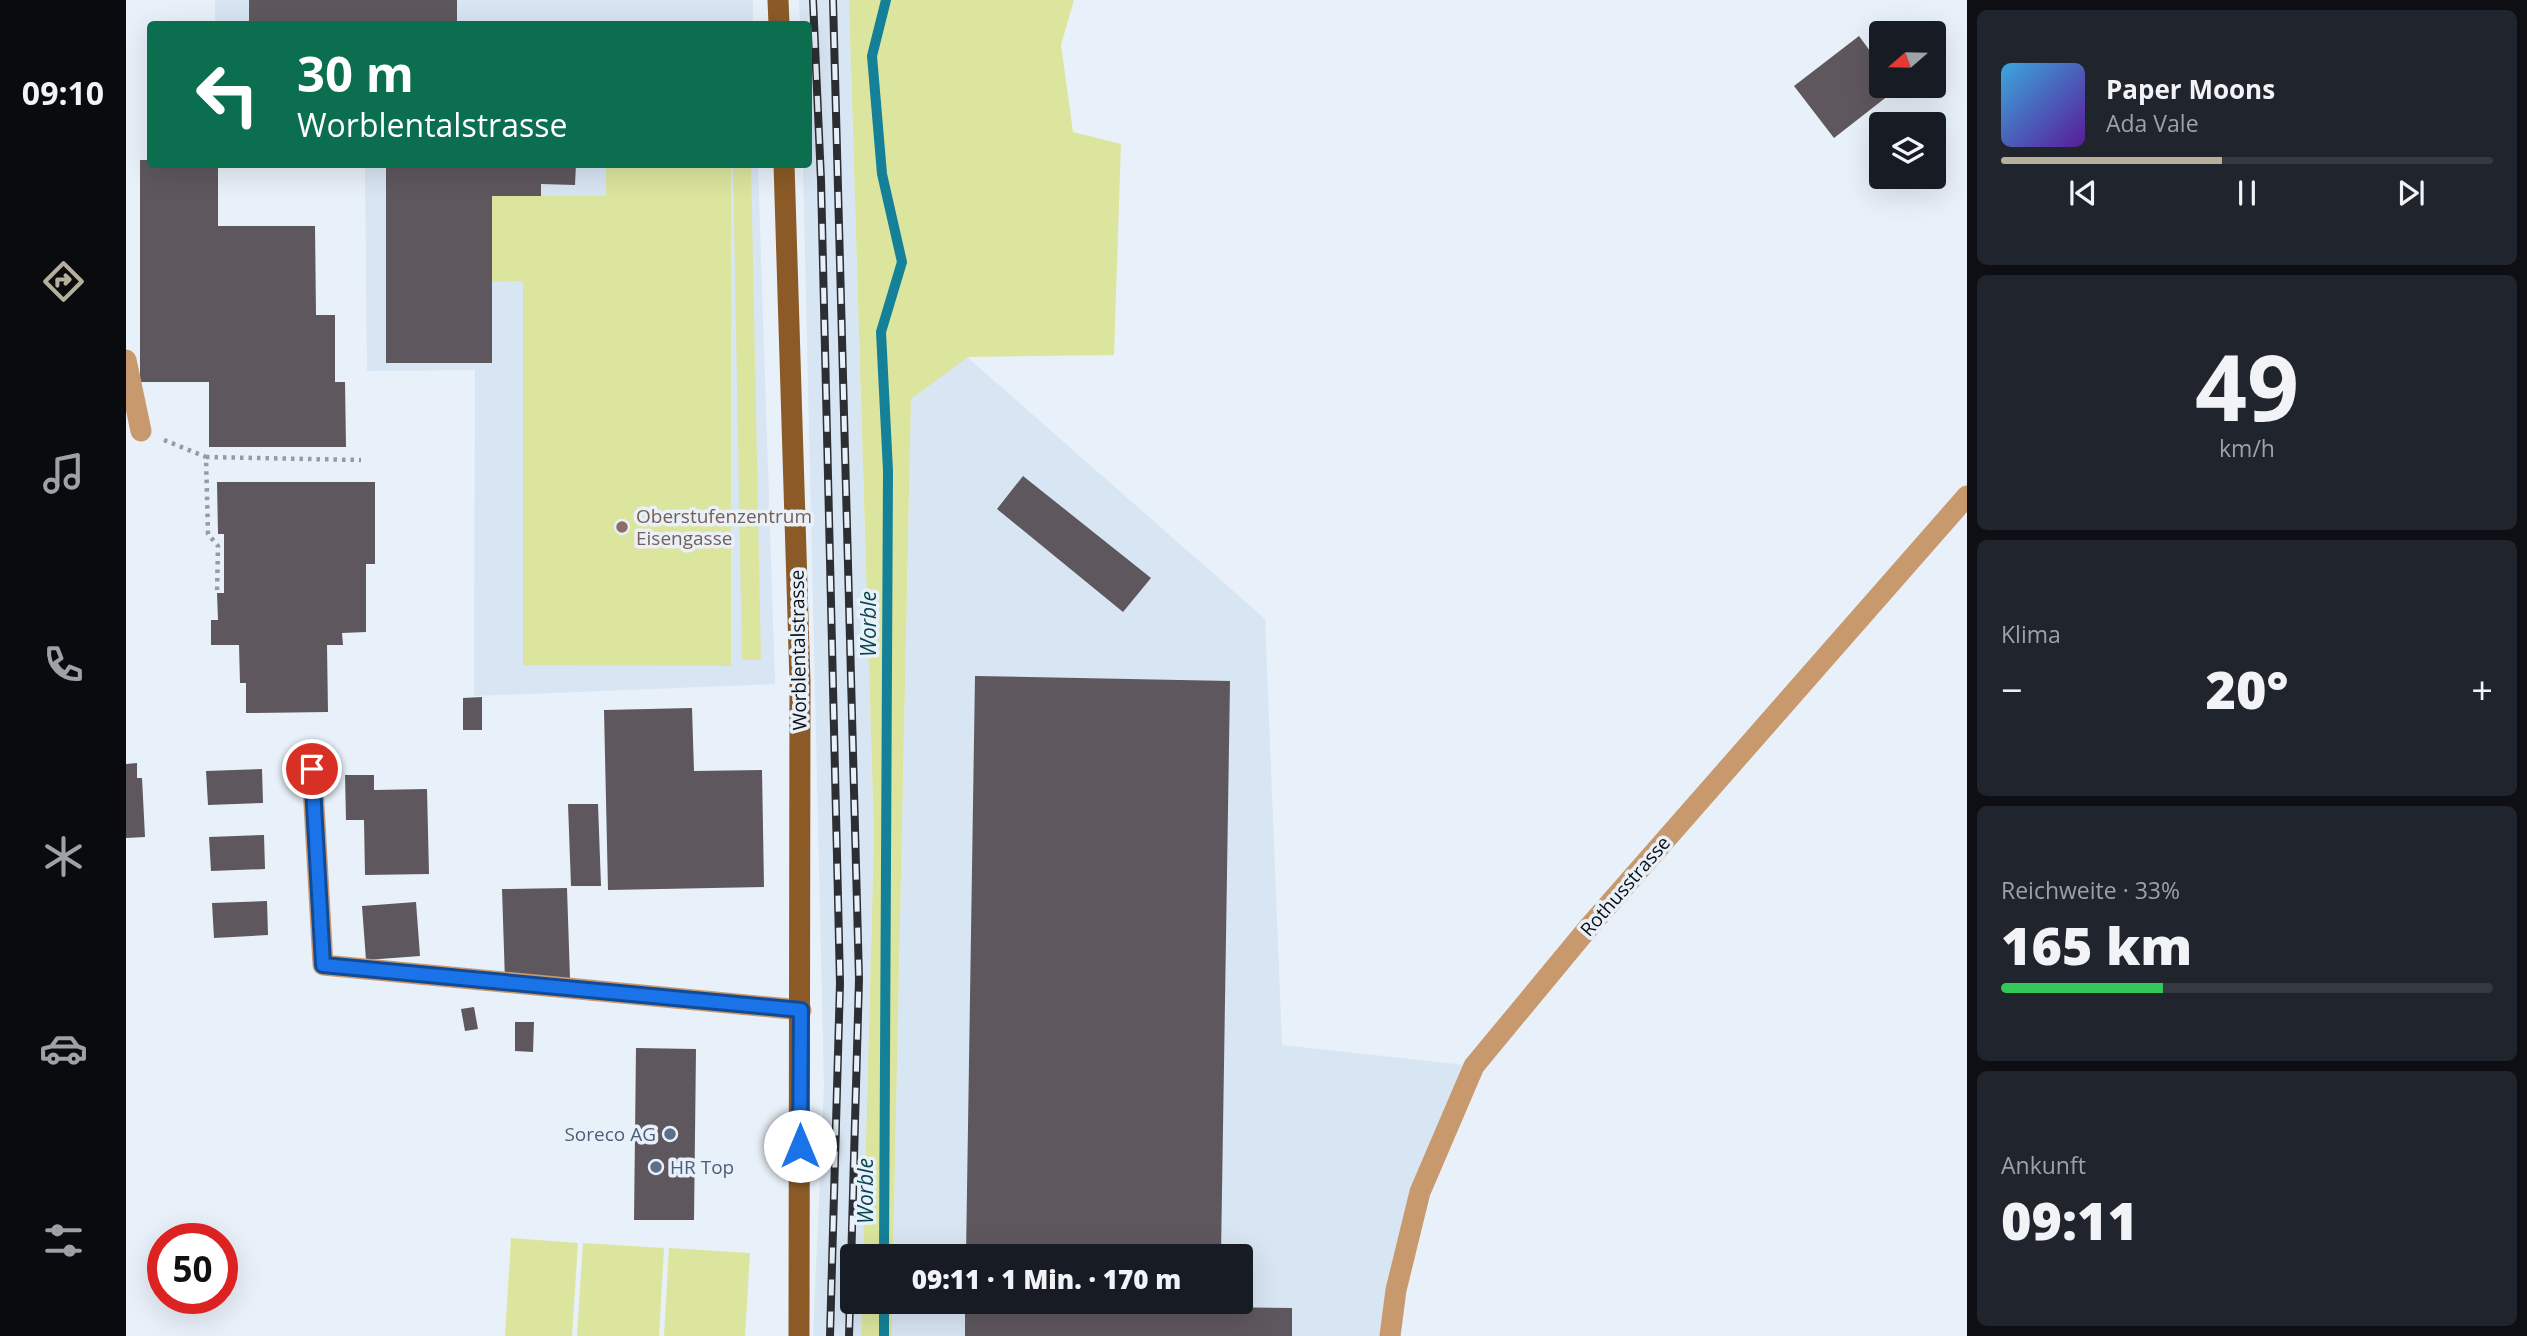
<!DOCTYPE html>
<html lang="de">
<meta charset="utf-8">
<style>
:root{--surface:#171b24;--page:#20242c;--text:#f1f3f6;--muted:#9ea1a6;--line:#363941;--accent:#b6af9a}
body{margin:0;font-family:"Open Sans",sans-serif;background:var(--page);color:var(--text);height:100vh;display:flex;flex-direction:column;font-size:26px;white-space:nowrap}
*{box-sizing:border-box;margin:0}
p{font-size:23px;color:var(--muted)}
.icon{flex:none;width:38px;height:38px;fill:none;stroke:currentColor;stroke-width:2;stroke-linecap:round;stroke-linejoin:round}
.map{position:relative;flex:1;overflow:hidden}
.side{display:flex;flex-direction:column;gap:10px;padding:10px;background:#0d0f14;width:560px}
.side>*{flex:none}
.top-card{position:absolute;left:21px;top:21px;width:665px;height:147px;border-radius:7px;box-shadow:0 7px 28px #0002;background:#0b6e4f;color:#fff;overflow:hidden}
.needle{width:46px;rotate:250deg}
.tools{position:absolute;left:1743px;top:21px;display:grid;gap:14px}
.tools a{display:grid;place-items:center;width:77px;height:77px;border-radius:7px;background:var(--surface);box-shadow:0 7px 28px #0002;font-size:35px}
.speed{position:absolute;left:21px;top:1223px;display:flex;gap:14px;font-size:35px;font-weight:700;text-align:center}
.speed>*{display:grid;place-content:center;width:91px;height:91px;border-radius:50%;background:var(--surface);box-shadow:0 7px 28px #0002;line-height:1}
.speed .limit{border:10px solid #d22;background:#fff;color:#111}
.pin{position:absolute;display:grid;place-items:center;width:60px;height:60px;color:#fff;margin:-30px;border:4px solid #fff;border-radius:50%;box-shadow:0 2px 7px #0007}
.me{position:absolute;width:77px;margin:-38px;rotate:0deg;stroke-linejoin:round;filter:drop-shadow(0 0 5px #0008)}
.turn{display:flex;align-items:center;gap:24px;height:147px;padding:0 35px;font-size:32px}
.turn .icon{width:91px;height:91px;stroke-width:2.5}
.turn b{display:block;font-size:49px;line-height:60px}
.big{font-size:52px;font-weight:800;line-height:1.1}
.side .card{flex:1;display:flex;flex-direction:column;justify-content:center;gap:10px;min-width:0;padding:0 24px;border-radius:10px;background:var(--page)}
.side .dial{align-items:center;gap:0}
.dial b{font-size:91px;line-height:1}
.song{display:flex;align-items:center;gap:21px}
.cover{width:84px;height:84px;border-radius:10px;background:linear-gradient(135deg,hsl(200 70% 55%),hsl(270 70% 35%))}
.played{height:7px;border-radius:4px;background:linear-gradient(90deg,var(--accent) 45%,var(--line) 45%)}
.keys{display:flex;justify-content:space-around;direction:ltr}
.heat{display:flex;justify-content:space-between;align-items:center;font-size:38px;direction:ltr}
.charge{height:10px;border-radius:5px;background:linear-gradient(90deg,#34c759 33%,var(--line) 0)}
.trip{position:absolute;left:714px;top:1244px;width:413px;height:70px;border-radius:7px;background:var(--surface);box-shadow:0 7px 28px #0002;font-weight:800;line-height:70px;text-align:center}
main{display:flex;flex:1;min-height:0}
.tab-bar{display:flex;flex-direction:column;width:126px;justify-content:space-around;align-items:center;background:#090b0e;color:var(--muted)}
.tab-bar .icon{width:49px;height:49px}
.tab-bar .selected{color:var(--accent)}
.tab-bar b{font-size:32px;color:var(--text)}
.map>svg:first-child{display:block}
.built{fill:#d8e5f3}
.green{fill:#dce59e}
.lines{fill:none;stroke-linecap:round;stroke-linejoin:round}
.stream{stroke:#158198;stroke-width:10}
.building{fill:#5e575e}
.path{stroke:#969ba2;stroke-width:4.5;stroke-dasharray:3.5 5;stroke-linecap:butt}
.minor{stroke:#c9996e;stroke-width:21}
.major{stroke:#8b5a27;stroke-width:21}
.rail-casing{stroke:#2b2e32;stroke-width:8}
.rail{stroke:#e8f0f9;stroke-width:5;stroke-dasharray:16;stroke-linecap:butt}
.route-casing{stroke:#114b97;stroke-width:18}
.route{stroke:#1a73e8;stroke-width:12}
.education-dot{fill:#8d6e63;stroke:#e8f0f9;stroke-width:2.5}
.service-dot{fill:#5c6f8a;stroke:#e8f0f9;stroke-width:2.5}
.labels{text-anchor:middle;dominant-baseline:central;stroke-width:7;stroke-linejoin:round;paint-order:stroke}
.education-label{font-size:19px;fill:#785e54;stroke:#e8f0f9;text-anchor:start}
.street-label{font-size:19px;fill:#0e1013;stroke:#e8f0f9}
.service-label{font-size:19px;fill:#4e5e75;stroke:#e8f0f9;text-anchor:end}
.water-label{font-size:21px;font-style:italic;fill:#084552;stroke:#e8f0f9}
</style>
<main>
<nav class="tab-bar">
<b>09:10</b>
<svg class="icon selected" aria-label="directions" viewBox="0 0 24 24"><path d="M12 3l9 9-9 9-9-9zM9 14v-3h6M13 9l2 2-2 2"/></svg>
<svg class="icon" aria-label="music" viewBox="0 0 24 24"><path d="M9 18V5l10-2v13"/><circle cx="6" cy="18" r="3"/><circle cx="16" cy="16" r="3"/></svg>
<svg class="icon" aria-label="phone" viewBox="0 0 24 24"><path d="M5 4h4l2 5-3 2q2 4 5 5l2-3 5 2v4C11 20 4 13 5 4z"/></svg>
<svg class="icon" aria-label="climate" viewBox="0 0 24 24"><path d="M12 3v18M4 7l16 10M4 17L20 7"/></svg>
<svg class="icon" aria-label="car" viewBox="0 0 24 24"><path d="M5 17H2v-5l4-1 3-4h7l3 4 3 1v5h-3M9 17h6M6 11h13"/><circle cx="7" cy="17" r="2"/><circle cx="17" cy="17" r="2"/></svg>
<svg class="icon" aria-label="filters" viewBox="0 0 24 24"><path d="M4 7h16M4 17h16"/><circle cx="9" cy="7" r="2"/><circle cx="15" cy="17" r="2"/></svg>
</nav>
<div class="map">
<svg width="1841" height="1336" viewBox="0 0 1841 1336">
<rect width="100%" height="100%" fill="#e8f0f9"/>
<path class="built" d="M89,0H627V24H89Z
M673,0H723L748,835L737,1256H726V1302H736L735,1336H687L698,1086L677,165L682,164V24H674Z
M239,165H632L649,684L348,696L349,370L241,371Z
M841,357L1139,619L1156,1045L1348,1066L1294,1192L1264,1336H766V1302H1115V1256H767L785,399Z"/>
<path class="green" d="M723,0H948L935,45L947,132L995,144L988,355L842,357L785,399L767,1256H737L748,835Z
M480,165H605V666L397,665V281L366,282V196H480Z
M607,165H625L635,660H616Z
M385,1238L452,1243L446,1336H379Z
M457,1243L538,1248L533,1336H451Z
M543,1248L624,1253L619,1336H538Z
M736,1302H766V1336H735Z"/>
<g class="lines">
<path class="stream" d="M758,1256L762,471L755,332L776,262L756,174L746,56L760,0
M758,1336V1302"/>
</g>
<path class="building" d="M123,0H331V24H123Z
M1733,36L1755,66V86L1772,88L1708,138L1668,86Z
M14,160H24V164H92V226H189L190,315H209V382H219L220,447H83V382H14Z
M260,164H450L449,185L415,184V196H366V363H260Z
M897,476L1025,578L997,612L871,509Z
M91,482H249V564H240V632L216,633L217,645H201L202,712L120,713V683H114L113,645H85V620H92L91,593H98V534H92Z
M849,676L1104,681L1095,1256H840Z
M356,697V730H337V698Z
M566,708L568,771L636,770L638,887L482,890L478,710Z
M11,763V778H16L19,837L0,838V764Z
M136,769L137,803L82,805L80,771Z
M219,775H248V790L301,789L303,874L239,875L238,820H220Z
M442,804H472L475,886H445Z
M138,835L139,869L85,871L83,837Z
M441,888L444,979L379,981L376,889Z
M141,901L142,935L88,938L86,903Z
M290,902L294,956L240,960L236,906Z
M348,1007L352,1029L339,1031L335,1009Z
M389,1022H408L407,1052L389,1051Z
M510,1048L570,1049L568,1220H508Z
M839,1302H1094V1307L1166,1308V1336H839Z"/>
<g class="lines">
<path class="path" d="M38,440L80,457L82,534L92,546L91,593
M80,457L235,460"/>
<path class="minor" d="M0,360L15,431
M186,769L197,965L675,1010
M1264,1336L1270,1290L1294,1192L1348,1066L1463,927L1841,496"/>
<path class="major" d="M652,0L653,24
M658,164L674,682L673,1336"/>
<defs>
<path id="rail" d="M687,0L695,180L714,983L704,1336
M707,0L733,979L723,1336"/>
</defs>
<use href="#rail" class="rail-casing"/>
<use href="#rail" class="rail"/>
</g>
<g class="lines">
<defs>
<path id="route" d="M186,769L197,965L675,1010L674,1146"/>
</defs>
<use href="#route" class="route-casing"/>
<use href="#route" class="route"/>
</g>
<circle class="education-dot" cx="496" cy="527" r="7"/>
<g class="service-dot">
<circle cx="544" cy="1134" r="7"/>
<circle cx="530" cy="1167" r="7"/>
</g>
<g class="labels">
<g class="education-label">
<text x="510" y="516">Oberstufenzentrum<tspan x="510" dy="22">Eisengasse</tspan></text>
</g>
<g class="street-label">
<text transform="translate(672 650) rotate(-91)">Worblentalstrasse</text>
<text transform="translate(1499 886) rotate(-49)">Rothusstrasse</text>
</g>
<g class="service-label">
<text x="530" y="1134">Soreco AG</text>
<text x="544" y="1167" text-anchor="start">HR Top</text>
</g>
<g class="water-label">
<text transform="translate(742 624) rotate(-90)">Worble</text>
<text transform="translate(739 1191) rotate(-90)">Worble</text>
</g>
</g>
</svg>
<div class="tools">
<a><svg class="needle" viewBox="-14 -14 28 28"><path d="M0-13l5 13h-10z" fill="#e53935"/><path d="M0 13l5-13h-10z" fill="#9ea1a6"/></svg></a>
<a><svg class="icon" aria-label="layers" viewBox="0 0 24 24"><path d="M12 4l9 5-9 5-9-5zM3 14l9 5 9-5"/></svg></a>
</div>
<div class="speed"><div class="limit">50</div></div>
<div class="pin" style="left:186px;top:769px;background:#d93025"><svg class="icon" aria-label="arrive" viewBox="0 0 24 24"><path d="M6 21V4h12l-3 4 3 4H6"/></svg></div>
<svg class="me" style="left:674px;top:1146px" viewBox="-20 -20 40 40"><circle r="19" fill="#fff"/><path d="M0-13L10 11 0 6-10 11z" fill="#1a73e8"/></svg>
<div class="trip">09:11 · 1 Min. · 170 m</div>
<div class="top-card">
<div class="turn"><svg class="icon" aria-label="left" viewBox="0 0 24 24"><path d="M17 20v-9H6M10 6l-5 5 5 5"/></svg><div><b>30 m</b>Worblentalstrasse</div></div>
</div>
</div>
<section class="side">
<div class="card">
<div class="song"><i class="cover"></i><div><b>Paper Moons</b><p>Ada Vale</p></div></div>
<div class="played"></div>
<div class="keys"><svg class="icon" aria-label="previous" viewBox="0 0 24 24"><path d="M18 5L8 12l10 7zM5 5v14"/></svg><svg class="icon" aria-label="pause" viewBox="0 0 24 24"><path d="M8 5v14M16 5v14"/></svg><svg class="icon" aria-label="next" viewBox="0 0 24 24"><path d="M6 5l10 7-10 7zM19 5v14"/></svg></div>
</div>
<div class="card dial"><b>49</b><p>km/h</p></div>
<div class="card"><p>Klima</p>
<div class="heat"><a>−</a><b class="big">20°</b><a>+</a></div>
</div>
<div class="card"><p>Reichweite · 33%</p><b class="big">165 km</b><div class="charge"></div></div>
<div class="card"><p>Ankunft</p><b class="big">09:11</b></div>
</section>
</main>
